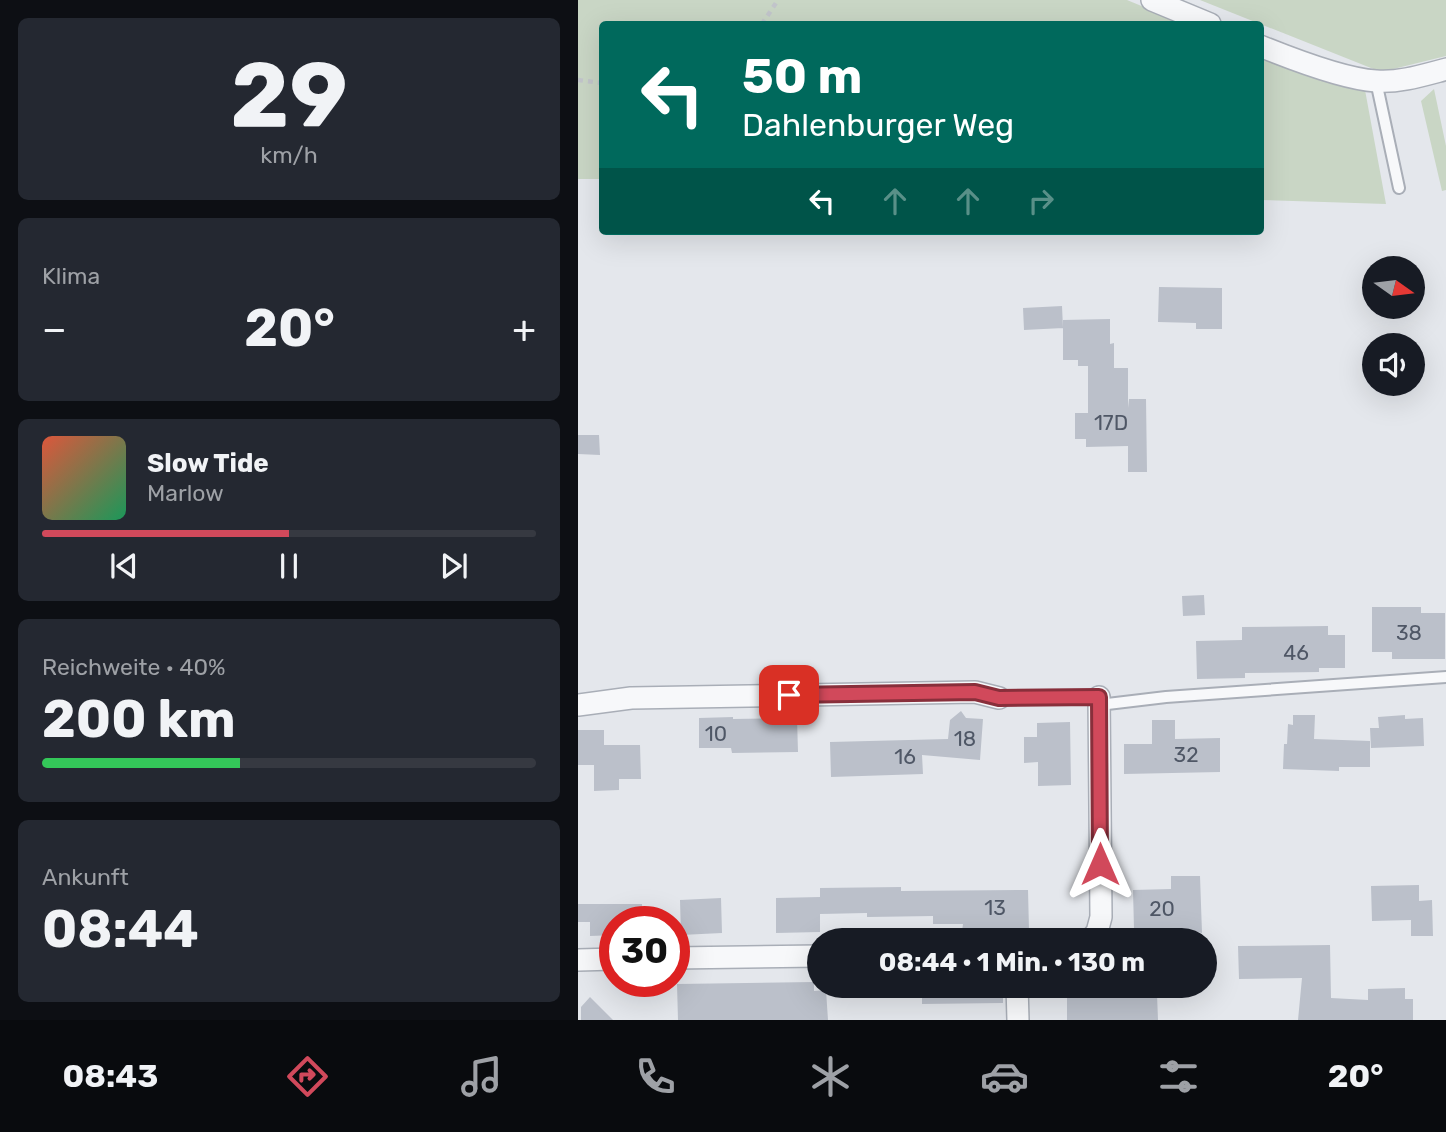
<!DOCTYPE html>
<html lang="de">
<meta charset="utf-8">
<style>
:root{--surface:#171b24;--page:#242831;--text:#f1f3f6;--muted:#9ea1a6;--line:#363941;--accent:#d1495b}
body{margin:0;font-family:Rubik,sans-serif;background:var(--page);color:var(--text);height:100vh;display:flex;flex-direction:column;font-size:26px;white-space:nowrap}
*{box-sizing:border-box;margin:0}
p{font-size:23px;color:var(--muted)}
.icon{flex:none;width:38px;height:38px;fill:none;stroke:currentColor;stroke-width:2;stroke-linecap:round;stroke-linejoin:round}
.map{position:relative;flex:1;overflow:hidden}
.details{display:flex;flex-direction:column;gap:18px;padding:18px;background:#0d0f14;width:578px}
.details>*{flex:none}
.top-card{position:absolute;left:21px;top:21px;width:665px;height:214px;border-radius:7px;box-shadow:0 7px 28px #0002;background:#00695c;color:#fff;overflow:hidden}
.needle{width:46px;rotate:104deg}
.buttons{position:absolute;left:784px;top:256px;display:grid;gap:14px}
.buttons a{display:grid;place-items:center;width:63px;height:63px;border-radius:50%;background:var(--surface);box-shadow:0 7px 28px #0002;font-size:35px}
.speed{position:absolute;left:21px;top:906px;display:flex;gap:14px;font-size:35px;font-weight:700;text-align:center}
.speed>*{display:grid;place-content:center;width:91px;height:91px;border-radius:50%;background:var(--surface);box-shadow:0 7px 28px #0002;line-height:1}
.speed .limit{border:10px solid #d22;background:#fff;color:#111}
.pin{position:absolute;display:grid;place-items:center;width:60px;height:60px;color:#fff;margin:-30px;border-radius:14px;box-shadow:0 4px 10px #0006}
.me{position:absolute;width:77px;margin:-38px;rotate:0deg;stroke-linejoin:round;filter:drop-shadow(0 0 5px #0008)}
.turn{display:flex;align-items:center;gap:24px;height:147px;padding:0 28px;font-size:32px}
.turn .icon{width:91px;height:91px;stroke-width:2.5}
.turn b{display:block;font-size:49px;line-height:60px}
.lanes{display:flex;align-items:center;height:66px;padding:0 28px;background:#0003;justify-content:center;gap:35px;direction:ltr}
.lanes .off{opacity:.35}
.big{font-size:52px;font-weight:700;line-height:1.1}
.details .tile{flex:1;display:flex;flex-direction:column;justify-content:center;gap:10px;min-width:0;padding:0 24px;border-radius:10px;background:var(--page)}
.details .dial{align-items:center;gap:0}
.dial b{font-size:91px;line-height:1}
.song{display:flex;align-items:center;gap:21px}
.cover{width:84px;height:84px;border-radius:10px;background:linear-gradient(135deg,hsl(10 70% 55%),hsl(150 70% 35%))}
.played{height:7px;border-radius:4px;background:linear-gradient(90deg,var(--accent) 50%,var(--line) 50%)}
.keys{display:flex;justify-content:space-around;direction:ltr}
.heat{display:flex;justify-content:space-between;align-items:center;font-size:38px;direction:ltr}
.charge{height:10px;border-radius:5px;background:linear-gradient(90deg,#34c759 40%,var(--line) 0)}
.trip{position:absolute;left:229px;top:928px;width:410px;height:70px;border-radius:35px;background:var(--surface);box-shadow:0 7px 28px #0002;font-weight:700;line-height:70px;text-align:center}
.tabs{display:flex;height:112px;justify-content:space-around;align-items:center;background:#090b0e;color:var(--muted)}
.tabs .icon{width:49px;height:49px}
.tabs .active{color:var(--accent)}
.tabs b{font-size:32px;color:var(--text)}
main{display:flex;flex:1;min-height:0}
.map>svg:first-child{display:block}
.green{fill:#c9d6c5}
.building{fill:#bbc0ca}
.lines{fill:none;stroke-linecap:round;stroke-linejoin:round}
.lane-casing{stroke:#a9aeb7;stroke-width:14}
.street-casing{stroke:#a9aeb7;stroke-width:24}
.path{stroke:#c2c5cb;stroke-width:4.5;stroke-dasharray:5 5;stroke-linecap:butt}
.lane{stroke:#f7f8fa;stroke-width:10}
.street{stroke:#f7f8fa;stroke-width:21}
.route-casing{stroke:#882f3b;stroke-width:18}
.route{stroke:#d1495b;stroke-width:12}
.labels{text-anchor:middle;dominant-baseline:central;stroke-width:5;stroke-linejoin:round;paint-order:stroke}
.number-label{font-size:21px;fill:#4f5766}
</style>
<main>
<section class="details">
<div class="tile dial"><b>29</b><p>km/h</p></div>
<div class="tile"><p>Klima</p>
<div class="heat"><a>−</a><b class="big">20°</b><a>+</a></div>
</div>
<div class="tile">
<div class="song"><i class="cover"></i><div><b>Slow Tide</b><p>Marlow</p></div></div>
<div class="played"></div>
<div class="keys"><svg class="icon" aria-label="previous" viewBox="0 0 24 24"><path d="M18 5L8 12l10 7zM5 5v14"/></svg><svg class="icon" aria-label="pause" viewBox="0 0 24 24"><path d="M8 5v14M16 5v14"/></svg><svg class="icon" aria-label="next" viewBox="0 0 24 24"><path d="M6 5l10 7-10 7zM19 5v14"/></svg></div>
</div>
<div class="tile"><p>Reichweite · 40%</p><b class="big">200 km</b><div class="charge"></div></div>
<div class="tile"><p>Ankunft</p><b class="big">08:44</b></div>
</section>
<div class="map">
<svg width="869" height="1020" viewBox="0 0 869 1020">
<rect width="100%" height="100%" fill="#e4e7ec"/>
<path class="green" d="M0,0H549L607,24H24V179H0Z
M622,0H868V56L803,72Z
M683,56L750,81L787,90L808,204L683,200Z
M856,89L868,146V190L864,191L843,101Z"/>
<path class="building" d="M581,287L644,288V329H618V323L580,322Z
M484,306L485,328L446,330L445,308Z
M532,319V344L536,343V368H550V408L551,399H568L569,472H550V446L508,447V439H497V413H510V366H500V360H485V320Z
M0,435H21L22,455L0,454Z
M626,595L627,615L605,616L604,596Z
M794,607H843V613H867V659H814V652H794Z
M750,626V635H767V668H741V672L667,673V678L619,679L618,641L664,640V627Z
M383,711L388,718L405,719L402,760L344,755L345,774L253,777L252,742L370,739L372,720Z
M715,715H737L736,739L792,741V767H761V771L705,769L706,744H709L710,724L715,725Z
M827,715V719L845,718L846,746L793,748L792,728H801L800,717Z
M155,717V719L219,718L220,752L154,753L153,748H121V718Z
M574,720H597V739L642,738V772L546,774V744H574Z
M492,722L493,785L460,786V762L446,763V737H459V723Z
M0,730H26V745H62L63,779H41V790L16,791V765H0Z
M593,876H622L624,933L604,928L556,929L555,890L593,889Z
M841,885V901L854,900L855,936H833V920L794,921L793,886Z
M323,887V891L450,890L451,930L384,931L385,924H355V916L289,917V913L242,914V903V932L198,933V898L242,897V888Z
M143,898L144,933L103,935L102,900Z
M0,904H64L65,922H37V935L12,936V922H0Z
M752,945L753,998L790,1000V989L827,988V999H835V1020H720L724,978L661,979L660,946Z
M236,982V991L248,990L250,1020H100L99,984Z
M344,985H425V1003L344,1004Z
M534,988V993L579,994L580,1020H489V998H492V989Z
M12,997L35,1020H3V1007Z"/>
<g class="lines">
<defs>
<path id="lane" d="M798,81L821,188
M421,698L521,697
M521,705L588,697L869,677"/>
<path id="street" d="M574,0L632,24
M682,46C714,59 765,79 798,81C821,83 846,75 869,69
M0,705L53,698L397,692L421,698
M512,940L519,932L523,917L521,697
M96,958L242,956
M0,960L37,959
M439,985L440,1020"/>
</defs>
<use href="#lane" class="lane-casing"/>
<use href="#street" class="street-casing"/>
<path class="path" d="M184,24L200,0
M0,80L24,83"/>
<use href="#lane" class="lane"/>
<use href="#street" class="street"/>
</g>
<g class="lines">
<defs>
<path id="route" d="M211,695L397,692L421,698L521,697L522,864"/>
</defs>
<use href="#route" class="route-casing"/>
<use href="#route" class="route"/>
</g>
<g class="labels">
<g class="number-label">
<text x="533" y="422">17D</text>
<text x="831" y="632">38</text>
<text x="718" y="652">46</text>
<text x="138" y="733">10</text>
<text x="387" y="738">18</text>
<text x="608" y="754">32</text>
<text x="327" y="756">16</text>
<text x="417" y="907">13</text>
<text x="584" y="908">20</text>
</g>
</g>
</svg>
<div class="buttons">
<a><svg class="needle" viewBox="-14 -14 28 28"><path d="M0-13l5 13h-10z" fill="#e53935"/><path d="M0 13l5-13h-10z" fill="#9ea1a6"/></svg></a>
<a><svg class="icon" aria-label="sound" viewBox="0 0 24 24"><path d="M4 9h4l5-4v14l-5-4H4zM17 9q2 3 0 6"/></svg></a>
</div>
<div class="speed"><div class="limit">30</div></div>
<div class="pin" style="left:211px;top:695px;background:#d93025"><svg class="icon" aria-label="arrive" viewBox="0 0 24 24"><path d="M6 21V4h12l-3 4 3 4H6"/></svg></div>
<svg class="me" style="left:522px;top:864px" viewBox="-20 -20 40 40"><path d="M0-17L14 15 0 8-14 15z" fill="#d1495b" stroke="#fff" stroke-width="4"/></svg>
<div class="trip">08:44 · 1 Min. · 130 m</div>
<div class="top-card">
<div class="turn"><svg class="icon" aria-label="left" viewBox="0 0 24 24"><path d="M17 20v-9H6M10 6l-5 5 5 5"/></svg><div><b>50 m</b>Dahlenburger Weg</div></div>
<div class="lanes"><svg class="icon" aria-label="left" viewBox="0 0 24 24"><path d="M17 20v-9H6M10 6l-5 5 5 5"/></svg><svg class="icon off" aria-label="ahead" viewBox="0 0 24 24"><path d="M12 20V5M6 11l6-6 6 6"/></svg><svg class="icon off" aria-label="ahead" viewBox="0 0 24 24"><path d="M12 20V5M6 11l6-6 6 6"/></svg><svg class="icon off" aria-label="right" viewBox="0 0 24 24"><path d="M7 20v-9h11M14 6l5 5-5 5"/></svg></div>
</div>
</div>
</main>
<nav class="tabs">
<b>08:43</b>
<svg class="icon active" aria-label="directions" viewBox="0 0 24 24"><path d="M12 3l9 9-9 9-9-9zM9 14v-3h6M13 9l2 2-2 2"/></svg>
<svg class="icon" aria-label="music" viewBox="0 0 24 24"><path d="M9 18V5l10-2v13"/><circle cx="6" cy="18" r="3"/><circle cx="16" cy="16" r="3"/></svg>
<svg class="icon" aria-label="phone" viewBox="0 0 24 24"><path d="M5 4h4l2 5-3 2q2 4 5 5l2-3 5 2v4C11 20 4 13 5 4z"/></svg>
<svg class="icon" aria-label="climate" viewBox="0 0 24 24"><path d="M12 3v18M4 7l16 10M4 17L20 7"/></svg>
<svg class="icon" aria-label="car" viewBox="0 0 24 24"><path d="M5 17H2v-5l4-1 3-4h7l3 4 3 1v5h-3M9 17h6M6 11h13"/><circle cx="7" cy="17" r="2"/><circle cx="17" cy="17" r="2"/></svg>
<svg class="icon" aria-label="filters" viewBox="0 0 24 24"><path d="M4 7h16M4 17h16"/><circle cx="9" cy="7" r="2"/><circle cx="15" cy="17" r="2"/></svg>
<b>20°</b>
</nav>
